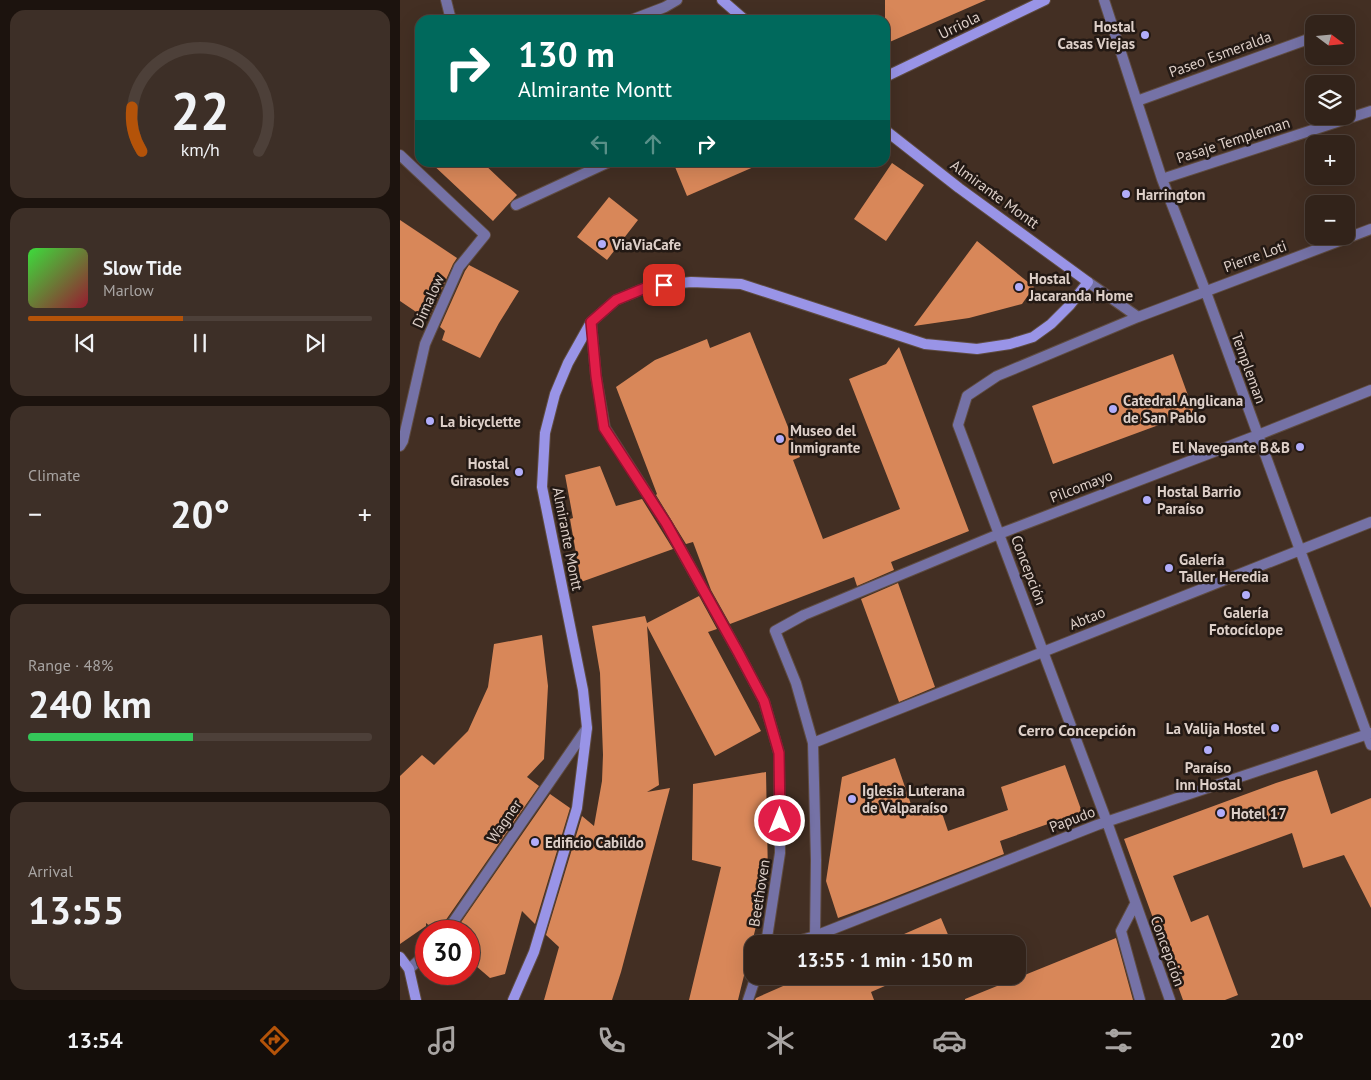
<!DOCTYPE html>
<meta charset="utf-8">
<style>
:root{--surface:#32231a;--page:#3d2f27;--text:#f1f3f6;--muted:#a8a4a2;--line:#4d4039;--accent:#b45309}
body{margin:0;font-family:"PT Sans",sans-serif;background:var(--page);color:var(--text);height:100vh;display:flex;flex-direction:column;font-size:19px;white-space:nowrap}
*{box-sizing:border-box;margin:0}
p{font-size:16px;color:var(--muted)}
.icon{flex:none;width:28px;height:28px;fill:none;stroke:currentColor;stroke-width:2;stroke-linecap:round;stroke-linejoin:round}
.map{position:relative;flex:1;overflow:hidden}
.details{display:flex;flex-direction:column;gap:10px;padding:10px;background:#1c130e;width:400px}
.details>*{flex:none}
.top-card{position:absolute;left:15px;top:15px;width:475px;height:152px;border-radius:15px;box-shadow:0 5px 20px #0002,0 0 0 1px var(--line);background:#00695c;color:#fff;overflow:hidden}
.needle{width:32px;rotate:106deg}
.tools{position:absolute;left:905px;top:15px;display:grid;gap:10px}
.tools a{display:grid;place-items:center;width:50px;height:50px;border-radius:10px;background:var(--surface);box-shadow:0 5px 20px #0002,0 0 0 1px var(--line);font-size:25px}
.speed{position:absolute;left:15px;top:920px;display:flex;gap:10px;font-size:25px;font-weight:700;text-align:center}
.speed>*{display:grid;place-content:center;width:65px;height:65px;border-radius:50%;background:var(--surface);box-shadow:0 5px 20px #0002,0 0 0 1px var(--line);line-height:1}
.speed .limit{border:8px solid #d22;background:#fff;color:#111}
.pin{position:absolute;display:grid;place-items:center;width:42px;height:42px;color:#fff;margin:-21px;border-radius:10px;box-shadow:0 2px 8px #0006}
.me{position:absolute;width:55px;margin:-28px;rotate:0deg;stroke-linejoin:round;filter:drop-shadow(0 0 4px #0008)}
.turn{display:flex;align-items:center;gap:18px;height:105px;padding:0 20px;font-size:22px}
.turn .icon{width:65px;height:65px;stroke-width:2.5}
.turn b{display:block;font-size:35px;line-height:42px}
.lanes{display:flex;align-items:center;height:48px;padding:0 20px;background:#0003;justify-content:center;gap:25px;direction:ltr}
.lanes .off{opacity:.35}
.big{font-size:38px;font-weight:600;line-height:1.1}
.details .widget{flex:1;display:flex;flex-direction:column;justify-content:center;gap:8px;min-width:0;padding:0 18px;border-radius:15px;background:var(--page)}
.details .dial{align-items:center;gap:0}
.dial svg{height:130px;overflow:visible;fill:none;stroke:var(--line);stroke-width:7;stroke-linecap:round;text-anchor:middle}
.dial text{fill:var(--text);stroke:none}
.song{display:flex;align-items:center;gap:15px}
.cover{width:60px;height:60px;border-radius:8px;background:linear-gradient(135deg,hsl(120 70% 55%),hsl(350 70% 35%))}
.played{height:5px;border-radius:2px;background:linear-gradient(90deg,var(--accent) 45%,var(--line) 45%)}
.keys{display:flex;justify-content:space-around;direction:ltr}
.heat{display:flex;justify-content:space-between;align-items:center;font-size:28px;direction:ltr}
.charge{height:8px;border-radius:4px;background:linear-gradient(90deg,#34c759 48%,var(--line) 0)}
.trip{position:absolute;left:344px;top:935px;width:282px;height:50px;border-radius:15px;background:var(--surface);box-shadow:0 5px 20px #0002,0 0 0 1px var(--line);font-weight:600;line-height:50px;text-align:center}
.dock{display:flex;height:80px;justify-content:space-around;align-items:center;background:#140e0a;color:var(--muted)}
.dock .icon{width:35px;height:35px}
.dock .current{color:var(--accent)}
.dock b{font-size:22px;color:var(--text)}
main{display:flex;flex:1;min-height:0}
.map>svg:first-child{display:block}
.building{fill:#d88759}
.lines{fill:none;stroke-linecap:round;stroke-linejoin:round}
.street-casing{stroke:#5f4c41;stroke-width:12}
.secondary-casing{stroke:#5f4c41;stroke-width:12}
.street{stroke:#7572a6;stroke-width:10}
.secondary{stroke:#9994e7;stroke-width:10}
.route-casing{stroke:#92132f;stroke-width:12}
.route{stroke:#e11d48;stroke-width:9}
.poi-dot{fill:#b1adfa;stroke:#231914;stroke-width:2}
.labels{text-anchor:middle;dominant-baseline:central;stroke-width:5;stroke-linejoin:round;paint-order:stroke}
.street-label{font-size:15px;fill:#ddcfc8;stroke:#231914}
.poi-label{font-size:15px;font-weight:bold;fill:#ddcfc8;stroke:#231914;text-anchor:start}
.neighbourhood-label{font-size:16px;font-weight:bold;fill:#ddcfc8;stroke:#231914}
</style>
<main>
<section class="details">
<div class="widget dial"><svg viewBox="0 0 100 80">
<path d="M14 69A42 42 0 1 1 86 69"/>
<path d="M14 69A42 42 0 0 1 8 42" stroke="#b45309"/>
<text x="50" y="56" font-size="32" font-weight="700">22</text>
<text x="50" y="72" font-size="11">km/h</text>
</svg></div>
<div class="widget">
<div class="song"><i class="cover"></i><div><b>Slow Tide</b><p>Marlow</p></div></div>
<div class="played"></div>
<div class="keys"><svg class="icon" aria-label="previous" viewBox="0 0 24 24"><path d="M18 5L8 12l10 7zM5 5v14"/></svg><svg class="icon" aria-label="pause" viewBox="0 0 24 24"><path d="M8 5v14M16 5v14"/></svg><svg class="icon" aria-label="next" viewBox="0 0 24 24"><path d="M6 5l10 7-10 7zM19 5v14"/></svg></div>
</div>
<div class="widget"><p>Climate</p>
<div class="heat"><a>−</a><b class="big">20°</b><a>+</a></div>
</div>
<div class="widget"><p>Range · 48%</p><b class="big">240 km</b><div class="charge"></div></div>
<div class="widget"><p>Arrival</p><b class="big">13:55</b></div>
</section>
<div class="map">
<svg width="971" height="1000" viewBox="0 0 971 1000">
<rect width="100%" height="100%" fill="#432f23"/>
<path class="building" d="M485,0H586L485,44Z
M30,162H82L117,195L93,221Z
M273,162H365L287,196Z
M492,163L524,185L486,241L454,219Z
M209,197L238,220L207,260L177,237Z
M0,220L57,258L53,264L28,320L0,301Z
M577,241L634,287L622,304L569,318L514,326Z
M69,265L119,291L99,323L80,358L42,340L45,331L40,327L65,271Z
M350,332L400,457L393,460L423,539L500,509L449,379L486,364L499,347L569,531L491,562L494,570L457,586L454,577L330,624L311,590L293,542L286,544L256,495L257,494L216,387L255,360L307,339L310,348Z
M773,354L794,412L653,464L632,406Z
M200,466L216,506L242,499L273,549L181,582L170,519L173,518L165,475Z
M498,583L535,687L499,702L461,599Z
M299,596L317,629L308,632L361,731L315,756L247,626L259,785L247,792L270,788L221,972L212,1000H144L159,947L146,935L182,816L194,826L202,781L203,755L200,673L192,626L245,616L247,623Z
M142,635L148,686L144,759L127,777L139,786L41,927L40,931H36L26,923V926L0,944V776L22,755L34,765L68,731L88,687L94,644Z
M495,758L514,813L539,804L548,831L608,810L601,787L665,765L682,812L600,841L604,854L479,903L438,918L426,881L442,777Z
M917,770L931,814L971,798V908L944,855L903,868L892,833L773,876L791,922L808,915L838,995L825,1000H783L724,839L876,783Z
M366,772L368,877L338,1000H289L321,867L292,860L293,784Z
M150,794L170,808L135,924L122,911L105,974L90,978L69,960V931H55Z
M541,918L552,944H481Z
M716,938L733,1000H565V999Z
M406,976H508L471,992L474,1000H355L356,998Z"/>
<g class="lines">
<defs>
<path id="street" d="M46,0L51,20
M704,0L762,179L807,295L971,745
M231,20L265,7L277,0
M737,101L914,37
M0,155L85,235L59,267L25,344L3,441L0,446
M762,179L971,111
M116,205L209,162
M688,282L738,317
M191,322L196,376L205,428L266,523L338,652L364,701L379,753L380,853L366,944
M413,743L971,522
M735,904L721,931L740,1000
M47,931L187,728
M415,936L416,860L413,743L396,683L375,631L404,615L599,534L858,435L971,390
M388,944L415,936L697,825L971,733
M9,969L26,954
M348,1000L356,976
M770,1000L707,822L558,425L567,396L597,376L738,317L971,229"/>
<path id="secondary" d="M322,0L345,20
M485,77L645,0
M0,957L9,969L16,1000
M113,1000L134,952L177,808L187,728L183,690L142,487L145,433L155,394L168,363L191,322L216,300L250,286L291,282L341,284L525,344L577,349L610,344L633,337L651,324L670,305L688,282L559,188L485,130"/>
</defs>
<use href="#street" class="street-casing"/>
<use href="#secondary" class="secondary-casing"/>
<use href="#street" class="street"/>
<use href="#secondary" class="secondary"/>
</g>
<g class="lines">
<defs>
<path id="route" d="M264,285L250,286L216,300L191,322L196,376L204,428L266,523L338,652L364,701L379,753L380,821"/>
</defs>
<use href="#route" class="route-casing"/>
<use href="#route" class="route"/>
</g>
<g class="poi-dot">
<circle cx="745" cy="35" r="5"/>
<circle cx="726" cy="194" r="5"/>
<circle cx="202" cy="244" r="5"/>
<circle cx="619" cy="287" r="5"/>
<circle cx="713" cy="409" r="5"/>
<circle cx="30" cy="421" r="5"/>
<circle cx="380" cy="439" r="5"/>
<circle cx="900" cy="447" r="5"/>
<circle cx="119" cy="472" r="5"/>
<circle cx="747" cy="500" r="5"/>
<circle cx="769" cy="568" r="5"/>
<circle cx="846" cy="595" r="5"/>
<circle cx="875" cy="728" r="5"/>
<circle cx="808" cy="750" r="5"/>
<circle cx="452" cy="799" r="5"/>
<circle cx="821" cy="813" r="5"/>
<circle cx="135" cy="842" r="5"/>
</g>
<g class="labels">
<g class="street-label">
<text transform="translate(559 25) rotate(-26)">Urriola</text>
<text transform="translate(820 54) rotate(-20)">Paseo Esmeralda</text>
<text transform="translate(833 140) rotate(-18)">Pasaje Templeman</text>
<text transform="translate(595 194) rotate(36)">Almirante Montt</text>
<text transform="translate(855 256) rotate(-20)">Pierre Loti</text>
<text transform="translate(28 301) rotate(-66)">Dimalow</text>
<text transform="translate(849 368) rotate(70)">Templeman</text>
<text transform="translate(681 486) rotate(-21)">Pilcomayo</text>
<text transform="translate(168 539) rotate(79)">Almirante Montt</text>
<text transform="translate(629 570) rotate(69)">Concepción</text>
<text transform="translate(687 618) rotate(-22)">Abtao</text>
<text transform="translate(672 819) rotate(-21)">Papudo</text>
<text transform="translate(104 821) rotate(-55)">Wagner</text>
<text transform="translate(359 893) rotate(-81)">Beethoven</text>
<text transform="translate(768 951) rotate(70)">Concepción</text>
</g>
<g class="poi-label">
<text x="735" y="26" text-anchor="end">Hostal<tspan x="735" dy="17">Casas Viejas</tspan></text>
<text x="736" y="194">Harrington</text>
<text x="212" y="244">ViaViaCafe</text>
<text x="629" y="278">Hostal<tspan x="629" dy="17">Jacaranda Home</tspan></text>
<text x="723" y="400">Catedral Anglicana<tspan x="723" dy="17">de San Pablo</tspan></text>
<text x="40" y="421">La bicyclette</text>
<text x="390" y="430">Museo del<tspan x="390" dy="17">Inmigrante</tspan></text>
<text x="890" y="447" text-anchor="end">El Navegante B&amp;B</text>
<text x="109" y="463" text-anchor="end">Hostal<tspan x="109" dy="17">Girasoles</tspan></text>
<text x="757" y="491">Hostal Barrio<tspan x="757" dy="17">Paraíso</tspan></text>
<text x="779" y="559">Galería<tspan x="779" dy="17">Taller Heredia</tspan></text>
<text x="846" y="612" text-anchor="middle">Galería<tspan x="846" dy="17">Fotocíclope</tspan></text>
<text x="865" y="728" text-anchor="end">La Valija Hostel</text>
<text x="808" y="767" text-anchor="middle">Paraíso<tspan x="808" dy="17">Inn Hostal</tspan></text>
<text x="462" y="790">Iglesia Luterana<tspan x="462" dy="17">de Valparaíso</tspan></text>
<text x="831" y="813">Hotel 17</text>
<text x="145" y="842">Edificio Cabildo</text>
</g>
<g class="neighbourhood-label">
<text x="677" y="730">Cerro Concepción</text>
</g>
</g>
</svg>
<div class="tools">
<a><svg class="needle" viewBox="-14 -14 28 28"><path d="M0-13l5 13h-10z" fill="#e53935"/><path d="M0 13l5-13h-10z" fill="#a8a4a2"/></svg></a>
<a><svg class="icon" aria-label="layers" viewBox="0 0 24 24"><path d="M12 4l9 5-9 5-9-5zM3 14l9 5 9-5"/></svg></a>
<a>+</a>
<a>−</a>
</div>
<div class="speed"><div class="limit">30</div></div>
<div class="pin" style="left:264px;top:285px;background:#d93025"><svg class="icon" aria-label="arrive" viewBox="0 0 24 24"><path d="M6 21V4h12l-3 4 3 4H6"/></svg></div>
<svg class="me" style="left:380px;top:821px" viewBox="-20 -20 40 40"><circle r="17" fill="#e11d48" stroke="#fff" stroke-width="3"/><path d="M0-11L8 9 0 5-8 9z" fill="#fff"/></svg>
<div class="trip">13:55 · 1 min · 150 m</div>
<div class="top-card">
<div class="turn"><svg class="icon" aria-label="right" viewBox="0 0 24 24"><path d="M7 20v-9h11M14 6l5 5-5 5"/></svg><div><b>130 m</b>Almirante Montt</div></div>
<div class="lanes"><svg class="icon off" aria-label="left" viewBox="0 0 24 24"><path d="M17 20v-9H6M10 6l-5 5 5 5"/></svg><svg class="icon off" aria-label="ahead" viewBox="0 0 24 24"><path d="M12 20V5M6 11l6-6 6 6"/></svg><svg class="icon" aria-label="right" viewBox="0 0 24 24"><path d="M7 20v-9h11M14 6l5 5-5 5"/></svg></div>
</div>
</div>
</main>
<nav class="dock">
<b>13:54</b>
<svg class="icon current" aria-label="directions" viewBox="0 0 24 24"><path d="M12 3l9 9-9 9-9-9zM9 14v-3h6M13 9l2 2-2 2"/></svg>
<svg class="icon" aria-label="music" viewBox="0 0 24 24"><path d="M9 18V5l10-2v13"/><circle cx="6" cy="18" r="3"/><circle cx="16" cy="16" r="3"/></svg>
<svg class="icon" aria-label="phone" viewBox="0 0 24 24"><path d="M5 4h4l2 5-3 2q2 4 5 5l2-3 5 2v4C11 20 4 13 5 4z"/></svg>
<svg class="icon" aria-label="climate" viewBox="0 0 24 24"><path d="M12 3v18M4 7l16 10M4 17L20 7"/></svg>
<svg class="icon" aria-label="car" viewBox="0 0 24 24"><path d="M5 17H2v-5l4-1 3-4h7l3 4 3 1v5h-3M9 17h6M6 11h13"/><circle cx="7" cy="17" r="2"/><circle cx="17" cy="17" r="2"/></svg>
<svg class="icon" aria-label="filters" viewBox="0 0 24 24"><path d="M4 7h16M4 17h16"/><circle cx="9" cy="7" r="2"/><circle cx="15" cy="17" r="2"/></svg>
<b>20°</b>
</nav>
